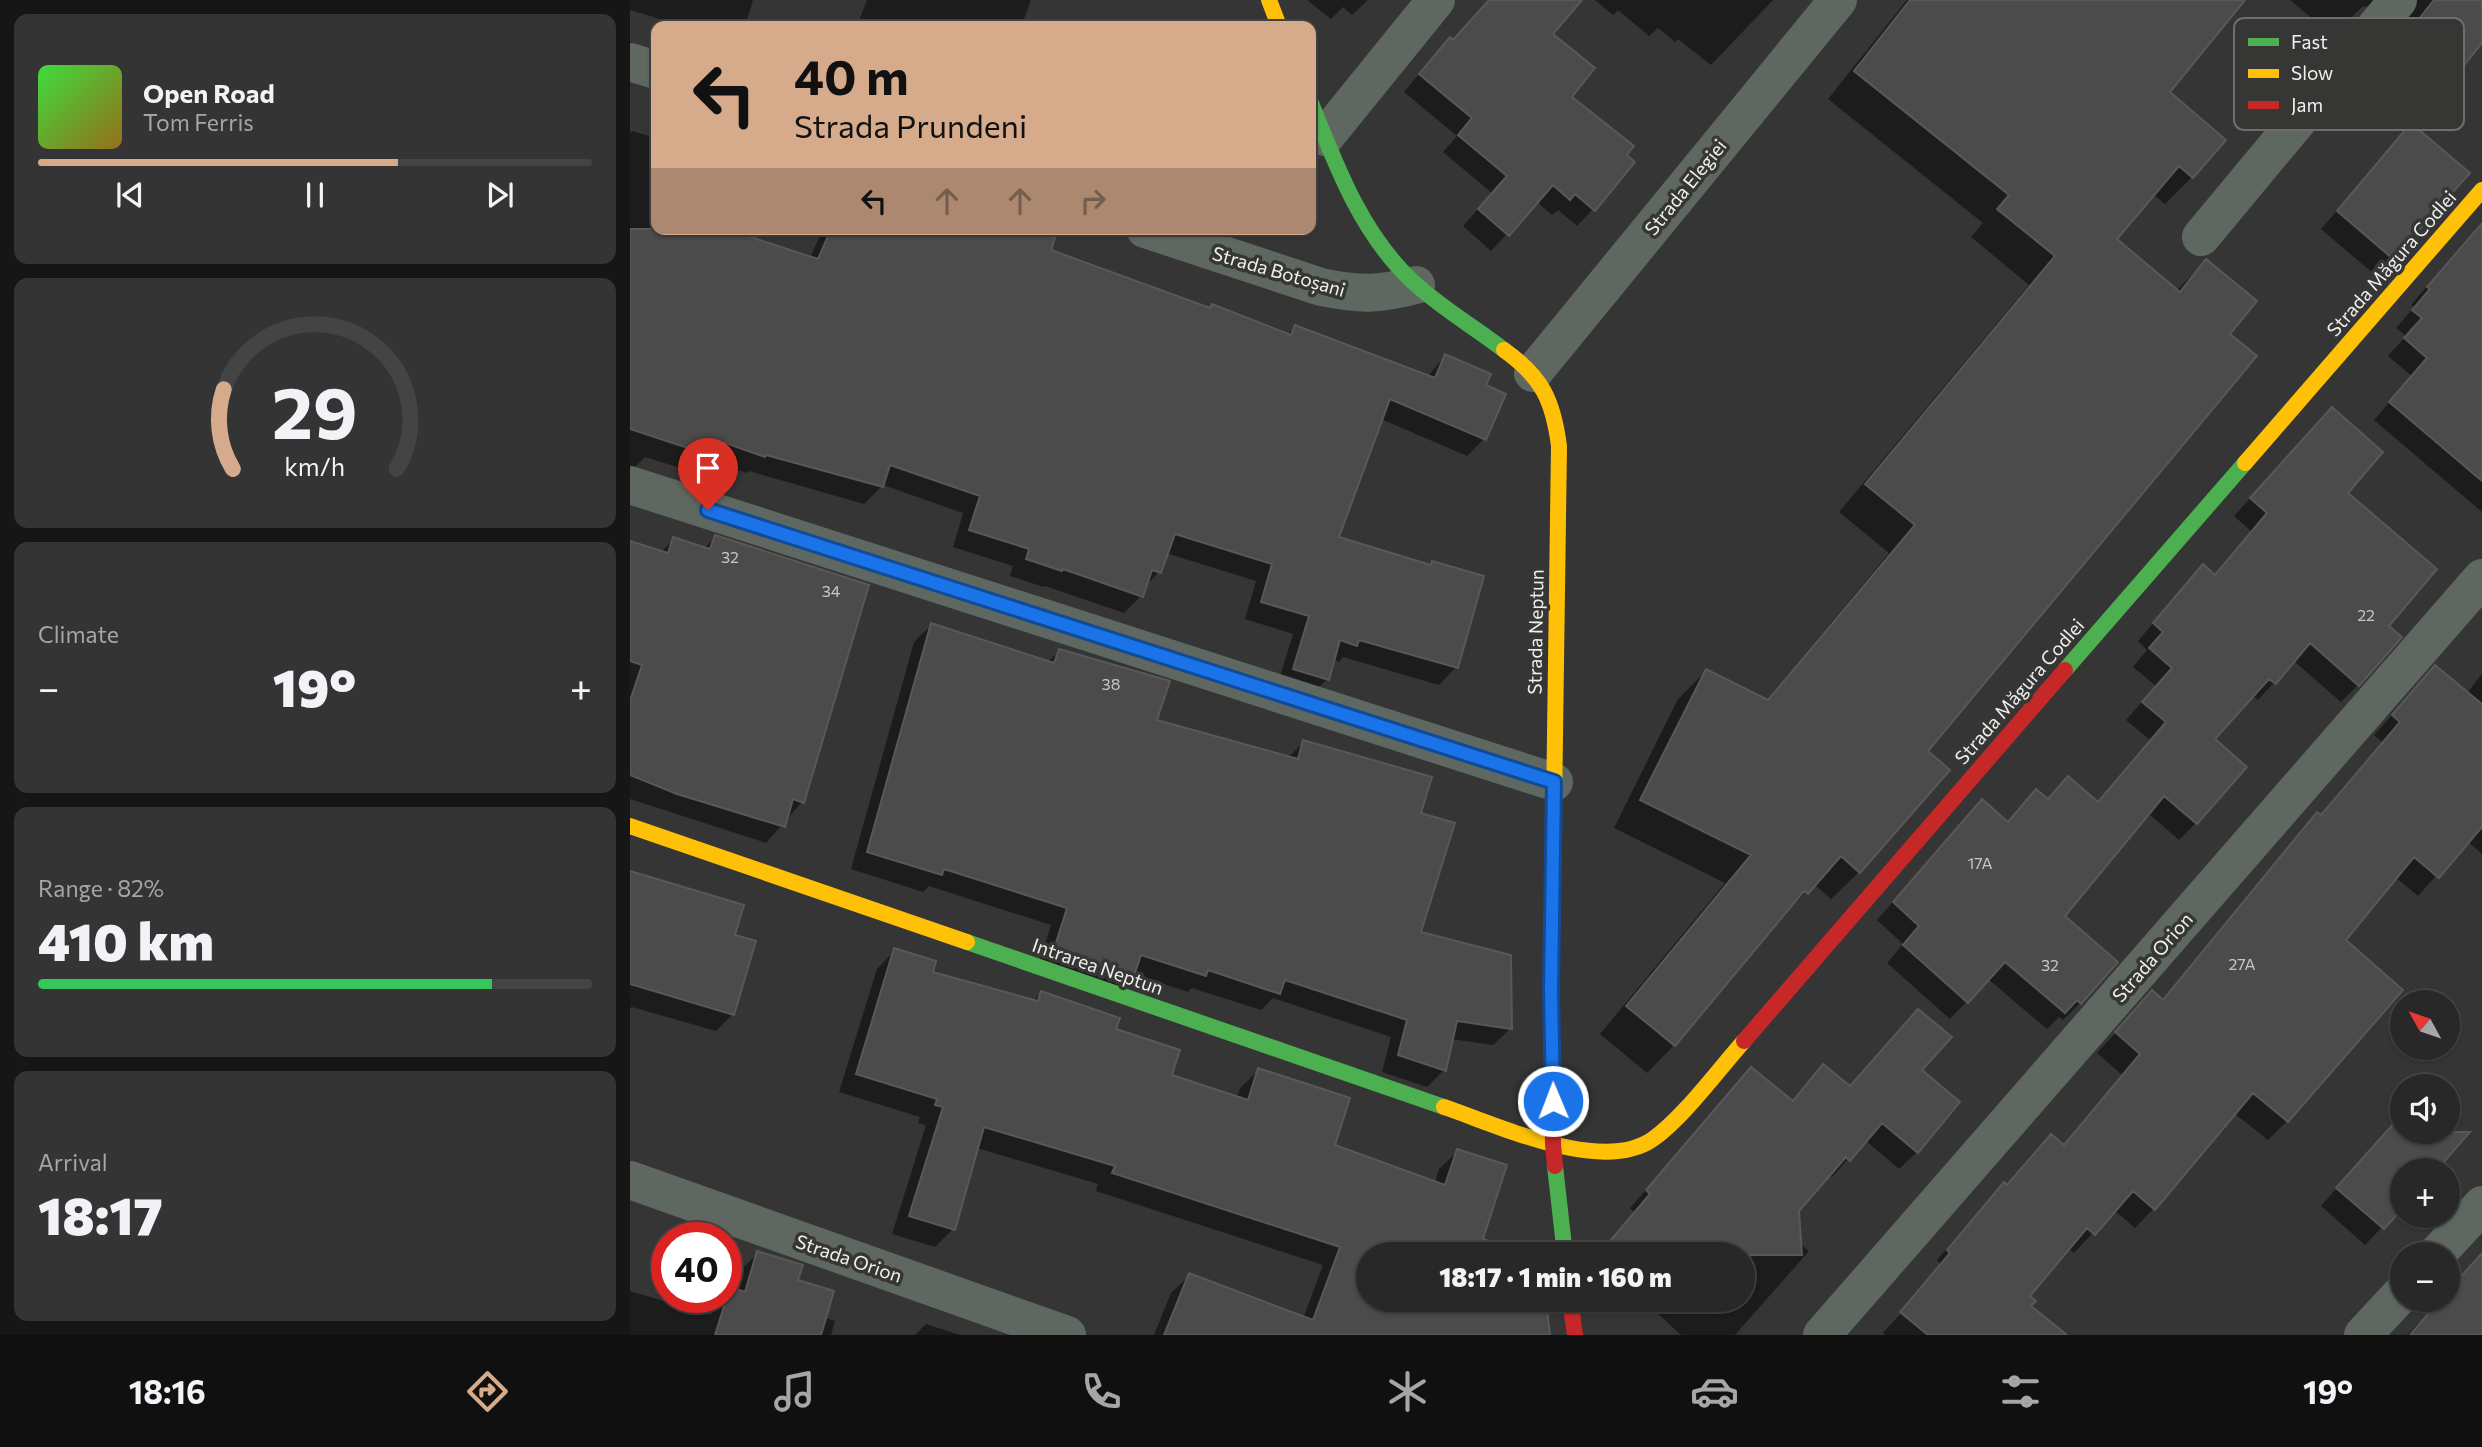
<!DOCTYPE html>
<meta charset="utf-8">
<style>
:root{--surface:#282828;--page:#343434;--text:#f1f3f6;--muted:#a5a6a8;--line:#444445;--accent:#d6ab8b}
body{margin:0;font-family:Commissioner,sans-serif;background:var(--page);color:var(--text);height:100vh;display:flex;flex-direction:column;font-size:26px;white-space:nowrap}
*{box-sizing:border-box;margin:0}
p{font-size:23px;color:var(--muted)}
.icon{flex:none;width:38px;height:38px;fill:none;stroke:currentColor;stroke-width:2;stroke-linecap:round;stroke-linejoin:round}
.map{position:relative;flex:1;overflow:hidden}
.side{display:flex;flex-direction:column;gap:14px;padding:14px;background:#161616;width:630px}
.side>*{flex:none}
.top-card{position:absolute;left:21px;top:21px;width:665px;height:214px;border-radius:14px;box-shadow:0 2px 5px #0004,0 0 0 2px var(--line);background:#d6ab8b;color:#111;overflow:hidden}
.needle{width:46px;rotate:310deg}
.fabs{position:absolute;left:1760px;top:990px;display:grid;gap:14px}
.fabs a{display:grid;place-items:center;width:70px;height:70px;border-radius:50%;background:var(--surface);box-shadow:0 2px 5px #0004,0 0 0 2px var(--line);font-size:35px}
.speed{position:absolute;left:21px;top:1222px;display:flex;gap:14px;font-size:35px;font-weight:700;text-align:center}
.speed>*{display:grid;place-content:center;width:91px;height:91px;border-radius:50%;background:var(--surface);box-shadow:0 2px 5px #0004,0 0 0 2px var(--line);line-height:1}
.speed .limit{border:10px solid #d22;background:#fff;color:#111}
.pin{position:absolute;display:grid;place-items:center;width:60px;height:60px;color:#fff;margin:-72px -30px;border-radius:50% 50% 50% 0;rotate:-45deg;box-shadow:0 0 7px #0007}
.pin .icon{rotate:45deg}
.me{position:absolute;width:77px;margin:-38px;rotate:359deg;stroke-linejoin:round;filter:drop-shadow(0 0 5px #0008)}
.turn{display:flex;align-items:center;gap:24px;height:147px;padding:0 28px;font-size:32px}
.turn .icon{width:91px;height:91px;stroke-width:2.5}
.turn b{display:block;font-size:49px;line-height:60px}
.lanes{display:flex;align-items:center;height:66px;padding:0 28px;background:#0003;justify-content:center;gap:35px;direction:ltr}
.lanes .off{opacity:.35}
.big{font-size:52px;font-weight:800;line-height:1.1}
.side .card{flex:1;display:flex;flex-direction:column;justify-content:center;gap:10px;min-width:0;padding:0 24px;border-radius:14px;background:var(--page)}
.side .dial{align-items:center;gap:0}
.dial svg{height:182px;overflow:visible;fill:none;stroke:var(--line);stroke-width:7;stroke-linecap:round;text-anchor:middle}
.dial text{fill:var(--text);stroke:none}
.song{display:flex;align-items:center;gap:21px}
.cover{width:84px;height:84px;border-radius:10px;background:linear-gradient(135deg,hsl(120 70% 55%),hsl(40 70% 35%))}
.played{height:7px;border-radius:4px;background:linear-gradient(90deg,var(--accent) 65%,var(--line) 65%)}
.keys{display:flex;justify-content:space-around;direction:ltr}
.heat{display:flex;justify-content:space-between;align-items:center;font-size:38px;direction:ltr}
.charge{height:10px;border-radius:5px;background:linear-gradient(90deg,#34c759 82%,var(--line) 0)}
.trip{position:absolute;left:726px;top:1242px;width:399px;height:70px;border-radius:35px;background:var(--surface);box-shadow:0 2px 5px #0004,0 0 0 2px var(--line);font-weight:800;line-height:70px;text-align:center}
.dock{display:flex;height:112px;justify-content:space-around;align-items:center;background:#101010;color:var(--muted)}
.dock .icon{width:49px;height:49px}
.dock .selected{color:var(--accent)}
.dock b{font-size:32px;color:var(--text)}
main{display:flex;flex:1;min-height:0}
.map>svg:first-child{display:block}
.shadow{fill:#0007}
.building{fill:#4c4b4b;stroke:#595858;stroke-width:2}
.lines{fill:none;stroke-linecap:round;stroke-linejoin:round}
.street{stroke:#5f6761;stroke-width:38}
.fast{stroke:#4caf50;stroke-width:16}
.slow{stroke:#ffc107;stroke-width:16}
.jam{stroke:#c62828;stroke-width:16}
.route-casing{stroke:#114b97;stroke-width:18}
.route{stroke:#1a73e8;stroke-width:12}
.labels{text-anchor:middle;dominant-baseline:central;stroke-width:7;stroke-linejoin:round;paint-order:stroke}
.number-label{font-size:16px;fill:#c6c7c5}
.street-label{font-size:19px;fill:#eff0ee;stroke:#363634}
.key{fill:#363634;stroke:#6e6e6c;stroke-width:2}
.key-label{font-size:19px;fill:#eff0ee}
</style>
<main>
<section class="side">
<div class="card">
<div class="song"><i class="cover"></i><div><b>Open Road</b><p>Tom Ferris</p></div></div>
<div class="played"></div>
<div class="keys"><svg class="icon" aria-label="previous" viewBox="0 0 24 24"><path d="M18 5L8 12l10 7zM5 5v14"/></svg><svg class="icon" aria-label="pause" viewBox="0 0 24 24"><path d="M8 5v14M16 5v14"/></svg><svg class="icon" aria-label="next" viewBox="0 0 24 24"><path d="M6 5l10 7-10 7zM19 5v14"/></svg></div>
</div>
<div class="card dial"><svg viewBox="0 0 100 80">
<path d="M14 69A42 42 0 1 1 86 69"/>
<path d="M14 69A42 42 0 0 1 10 34" stroke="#d6ab8b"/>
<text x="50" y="56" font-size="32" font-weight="700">29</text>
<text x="50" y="72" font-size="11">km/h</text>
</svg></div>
<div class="card"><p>Climate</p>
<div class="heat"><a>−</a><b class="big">19°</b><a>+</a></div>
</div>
<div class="card"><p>Range · 82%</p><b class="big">410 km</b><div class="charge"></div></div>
<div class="card"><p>Arrival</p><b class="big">18:17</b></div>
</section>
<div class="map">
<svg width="1852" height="1335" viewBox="0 0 1852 1335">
<rect width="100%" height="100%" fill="#353535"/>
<path class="shadow" d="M0,0H123L115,26H53L0,10Z
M237,0H401L393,22L406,26H227Z
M677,0H738L722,15L713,7L701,19Z
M877,0H949L920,35L939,97L963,209L947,226L928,210L922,215L907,202L861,251L833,226L862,193L813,152L827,136L774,92L804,56Z
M965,0H1143L1081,65L1048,39L1045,42L1028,28L1019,36L988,10L983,15Z
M1277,0H1613L1538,92L1562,177L1535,204L1523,194L1485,240L1546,291L1576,261L1597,334L1295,751L1229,872L1201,899L1184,884L1148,920L1044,1045L1017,1073L970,1034L1095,883L984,828L1048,699L1076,671L1136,701L1259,553L1209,512L1399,285L1341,237L1353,223L1198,99Z
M1660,0H1852V40L1822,78L1794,106L1742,63L1758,44L1763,33L1743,5L1732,7L1705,33L1692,23L1690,25Z
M1781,126L1762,258L1745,275L1691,229Z
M2,131L26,138V229L180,258L193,229H407L405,233L419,251L579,309L582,306L657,335L666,327L797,377L815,356L854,386V439L837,456L751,419L707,539L799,566L803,563L826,667L809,685L713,657L709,662L703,660L697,679L680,696L647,686L663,634L615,619L626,581L536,553L529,572L515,586L511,596L494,613L415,586L414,587L380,576L383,566L323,547L333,513L253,485L234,504L119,471L117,473L76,459L63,472L15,457L0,472V133Z
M1852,221V512L1744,420L1782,376L1758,356L1776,336L1766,328L1784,307L1781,305Z
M1685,427L1715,493L1757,626L1728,685L1711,702L1664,661L1628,700L1622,695L1583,739L1566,823L1549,840L1518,813L1433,917L1450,1003L1433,1020L1429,1017L1417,1029L1358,979L1320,1019L1257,963L1273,944L1247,920L1335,819L1376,823L1406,792L1417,800L1438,778L1467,803L1520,740L1496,720L1526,686L1503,667L1517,650L1508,641L1556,584L1584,576L1621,531L1604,516Z
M85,537L172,802L136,843L0,799V543L31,552L44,539L74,549Z
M301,625L417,663L429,651L525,721L657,758L674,742L789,814V933L881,1028L863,1045L821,1039L814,1070L797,1087L752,1072L761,1037L643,998L631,1010L562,988L558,992L503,974L485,993L408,966L421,925L299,886L293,892L221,869L284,642Z
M1805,667L1837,693L1852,674V854L1837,841L1788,896L1765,877L1714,941L1657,1121L1638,1140L1604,1113L1524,1208L1505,1228L1484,1210L1444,1253L1438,1248L1397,1296L1399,1306L1434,1335H1255L1253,1333L1313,1267L1307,1260L1355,1204L1374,1184L1375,1186L1421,1136L1432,1146L1492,1075L1467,1053L1522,993L1531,1001L1668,834L1687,815L1689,816L1752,742L1744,735Z
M0,873L103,937V1014L86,1031L2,1007L0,1008Z
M265,950L300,973L403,1001L411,993L484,1030L539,1077L607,1098L610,1088L629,1070L703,1146L805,1183L809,1169L828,1151L875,1166L738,1255V1300L918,1335H524L541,1293L560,1275L673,1319L693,1265L466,1191L468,1184L347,1148L323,1229L305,1247L262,1234L296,1125L288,1123L290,1117L209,1092L247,969Z
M1288,1011L1290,1071L1287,1152L1269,1169L1235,1140L1202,1177L1199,1174L1167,1210L1169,1243L1179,1251L1105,1335H1051L1013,1300H1113V1255H967L1004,1212L1000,1208L1121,1069L1161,1102L1193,1066L1219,1087Z
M1764,1123L1773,1132V1205L1735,1245L1691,1206Z
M128,1253L165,1281L194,1317L205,1321L201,1335H0V1291L81,1315L84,1306L93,1297H96L101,1289L104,1291L111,1270Z
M1852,1256V1335H1777L1799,1313L1818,1300Z
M296,1324L330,1335H285Z"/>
<path class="building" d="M859,0H952L923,34L965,68L942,97L1004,146L997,155L1005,162L965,211L945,194L940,200L923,185L879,236L848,209L877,176L828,135L842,118L789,74L820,37L823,40Z
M1280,0H1615L1540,92L1596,140L1563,178L1549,166L1487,239L1550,292L1576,259L1627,301L1600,334L1627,356L1298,751L1320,770L1230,873L1211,856L1178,894L1174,891L1045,1046L996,1006L1121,855L1010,800L1076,669L1138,700L1285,525L1235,484L1425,256L1367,209L1379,195L1224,71Z
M1804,0H1852V43L1823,79L1773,39Z
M1781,123L1840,173L1763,259L1707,211Z
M1852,223V481L1759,402L1797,358L1774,338L1792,318L1782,310L1800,289L1797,287Z
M0,229H96L188,259L201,229H399L425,238L421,250L580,308L582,304L661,335L665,325L805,378L815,354L861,374L856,385L876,394L856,440L760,399L709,537L801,565L802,561L854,576L828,668L729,640L727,646L710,640L699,680L663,669L679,616L631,602L642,564L545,534L531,573L522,570L513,597L433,569L432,571L396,559L399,549L339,530L350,496L260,465L253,487L136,455L135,457L87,440L82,456L0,429Z
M1702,407L1753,452L1718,493L1807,569L1759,626L1772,637L1729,686L1680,643L1646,684L1639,679L1585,739L1617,767L1567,824L1534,796L1435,916L1488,962L1451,1004L1447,1000L1435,1013L1375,962L1338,1003L1273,945L1289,926L1263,902L1352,799L1378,822L1406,789L1418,799L1438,776L1468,802L1536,722L1512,702L1542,668L1519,648L1533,632L1523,623L1573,564L1585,575L1637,513L1620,498Z
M85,535L239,585L174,803L163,799L155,827L47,794L0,775V701L12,665L0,661V541L38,553L43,537L80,549Z
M301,623L424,663L429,649L540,681L527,720L668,759L673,740L802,777L791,813L825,823L791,932L881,955L882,1029L827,1021L816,1071L768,1055L777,1020L655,980L650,994L578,970L576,976L511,955L504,976L424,949L437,908L314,869L312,875L237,852Z
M1805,665L1852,704V827L1809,878L1784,857L1716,940L1773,990L1658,1122L1623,1093L1525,1210L1503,1191L1465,1235L1457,1228L1400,1296L1406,1301L1401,1306L1437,1335H1298L1270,1312L1320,1253L1317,1250L1374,1182L1377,1185L1421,1134L1434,1145L1510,1054L1485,1032L1522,990L1533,1000L1687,812L1691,815L1770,722L1762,715Z
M0,871L114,905L105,935L126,941L104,1015L0,984Z
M264,948L306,961L303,972L408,1001L411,991L490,1018L486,1029L550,1050L542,1075L618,1100L628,1068L720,1098L705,1145L815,1185L827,1149L877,1165L853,1239L899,1255H738V1300H916L920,1335H534L559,1273L683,1320L710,1247L482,1173L485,1166L354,1127L325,1230L279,1216L313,1107L305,1105L307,1099L226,1074Z
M1288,1009L1322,1037L1292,1070L1330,1102L1288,1153L1252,1123L1220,1161L1216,1157L1169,1211L1172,1255H968L1020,1194L1016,1190L1121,1067L1163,1101L1193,1064L1220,1086Z
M1773,1113V1132H1840L1806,1171H1773V1208L1754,1229L1706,1188Z
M127,1251L173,1265L168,1280L204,1291L191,1335H85L100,1287L115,1292Z
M1852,1253V1335H1780L1810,1300H1818V1291Z"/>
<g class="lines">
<path class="street" d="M0,62L26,70
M695,137L806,0
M515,229L691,287C730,295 748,295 786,285
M1571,237L1768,0
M903,373L1208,0
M0,485L924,782
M0,1180L437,1335
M1806,1255L1852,1205
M1192,1335L1852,578
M1733,1335L1773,1292"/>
<path class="fast" d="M681,103C706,165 730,231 780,279C808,306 843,326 874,350
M1435,670L1615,463
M337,942L814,1107
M925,1166L935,1255"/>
<path class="slow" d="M639,0L649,26
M874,350C912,377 923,400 929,446L923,880
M1615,463L1852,190
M0,826L337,942
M814,1107C868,1125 972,1175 1023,1139C1053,1118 1089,1069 1114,1041"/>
<path class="jam" d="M923,880L921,990L923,1144L925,1166
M1114,1041L1435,670
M940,1300L945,1335"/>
</g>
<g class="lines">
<defs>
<path id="route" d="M78,510L924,782L921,990L923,1101"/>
</defs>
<use href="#route" class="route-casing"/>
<use href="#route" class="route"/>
</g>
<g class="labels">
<g class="number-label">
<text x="100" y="556">32</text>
<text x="201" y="590">34</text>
<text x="1736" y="614">22</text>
<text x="481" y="683">38</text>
<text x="1350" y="862">17A</text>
<text x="1612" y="963">27A</text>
<text x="1420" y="964">32</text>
</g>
<g class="street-label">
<text transform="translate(1055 187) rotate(-51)">Strada Elegiei</text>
<text transform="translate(1761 263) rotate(-49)">Strada Măgura Codlei</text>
<text transform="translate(649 271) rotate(16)">Strada Botoșani</text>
<text transform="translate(905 632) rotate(-89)">Strada Neptun</text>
<text transform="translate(1389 691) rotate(-49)">Strada Măgura Codlei</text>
<text transform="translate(1522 957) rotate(-49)">Strada Orion</text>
<text transform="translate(468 966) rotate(19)">Intrarea Neptun</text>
<text transform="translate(219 1258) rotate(19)">Strada Orion</text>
</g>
</g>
<rect x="1604" y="18" width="230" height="112" rx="10" class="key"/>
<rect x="1618" y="38" width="31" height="8" fill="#4caf50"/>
<rect x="1618" y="69" width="31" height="9" fill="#ffc107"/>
<rect x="1618" y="101" width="31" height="8" fill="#c62828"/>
<g class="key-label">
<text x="1661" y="49">Fast</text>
<text x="1661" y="80">Slow</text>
<text x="1661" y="112">Jam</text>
</g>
</svg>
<div class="fabs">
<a><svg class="needle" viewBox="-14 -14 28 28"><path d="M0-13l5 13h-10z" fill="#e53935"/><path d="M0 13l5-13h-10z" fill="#a5a6a8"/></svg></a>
<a><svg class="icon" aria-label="sound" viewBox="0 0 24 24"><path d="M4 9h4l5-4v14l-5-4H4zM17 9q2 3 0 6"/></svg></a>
<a>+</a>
<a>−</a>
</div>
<div class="speed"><div class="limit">40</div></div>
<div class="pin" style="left:78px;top:510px;background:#d93025"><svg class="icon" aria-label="arrive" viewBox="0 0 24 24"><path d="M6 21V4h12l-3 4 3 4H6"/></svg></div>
<svg class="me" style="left:923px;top:1101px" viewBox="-20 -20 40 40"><circle r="17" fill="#1a73e8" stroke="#fff" stroke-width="3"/><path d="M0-11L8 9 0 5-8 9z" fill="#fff"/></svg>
<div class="trip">18:17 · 1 min · 160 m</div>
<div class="top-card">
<div class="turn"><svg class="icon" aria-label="left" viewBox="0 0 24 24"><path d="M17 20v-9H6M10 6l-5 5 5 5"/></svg><div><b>40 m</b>Strada Prundeni</div></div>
<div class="lanes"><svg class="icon" aria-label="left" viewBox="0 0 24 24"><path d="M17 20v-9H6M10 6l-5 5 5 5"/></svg><svg class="icon off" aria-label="ahead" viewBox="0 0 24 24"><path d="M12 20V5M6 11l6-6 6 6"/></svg><svg class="icon off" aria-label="ahead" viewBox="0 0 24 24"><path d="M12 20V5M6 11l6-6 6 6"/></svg><svg class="icon off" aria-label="right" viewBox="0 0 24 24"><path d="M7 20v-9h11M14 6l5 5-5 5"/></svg></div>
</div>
</div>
</main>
<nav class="dock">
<b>18:16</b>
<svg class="icon selected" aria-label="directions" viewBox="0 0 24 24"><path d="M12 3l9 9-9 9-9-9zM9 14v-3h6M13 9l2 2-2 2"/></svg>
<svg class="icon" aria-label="music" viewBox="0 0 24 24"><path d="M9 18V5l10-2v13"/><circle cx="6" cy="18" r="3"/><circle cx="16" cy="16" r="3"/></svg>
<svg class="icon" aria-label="phone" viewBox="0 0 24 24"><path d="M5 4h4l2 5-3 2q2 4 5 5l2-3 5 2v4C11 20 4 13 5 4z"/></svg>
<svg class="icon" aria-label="climate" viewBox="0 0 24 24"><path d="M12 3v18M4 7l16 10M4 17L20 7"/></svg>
<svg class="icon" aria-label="car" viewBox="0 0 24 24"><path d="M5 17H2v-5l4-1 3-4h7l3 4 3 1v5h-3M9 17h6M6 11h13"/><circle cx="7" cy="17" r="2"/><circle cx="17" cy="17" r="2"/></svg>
<svg class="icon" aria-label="filters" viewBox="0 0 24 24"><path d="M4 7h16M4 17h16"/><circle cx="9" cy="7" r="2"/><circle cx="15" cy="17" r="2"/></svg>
<b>19°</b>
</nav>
